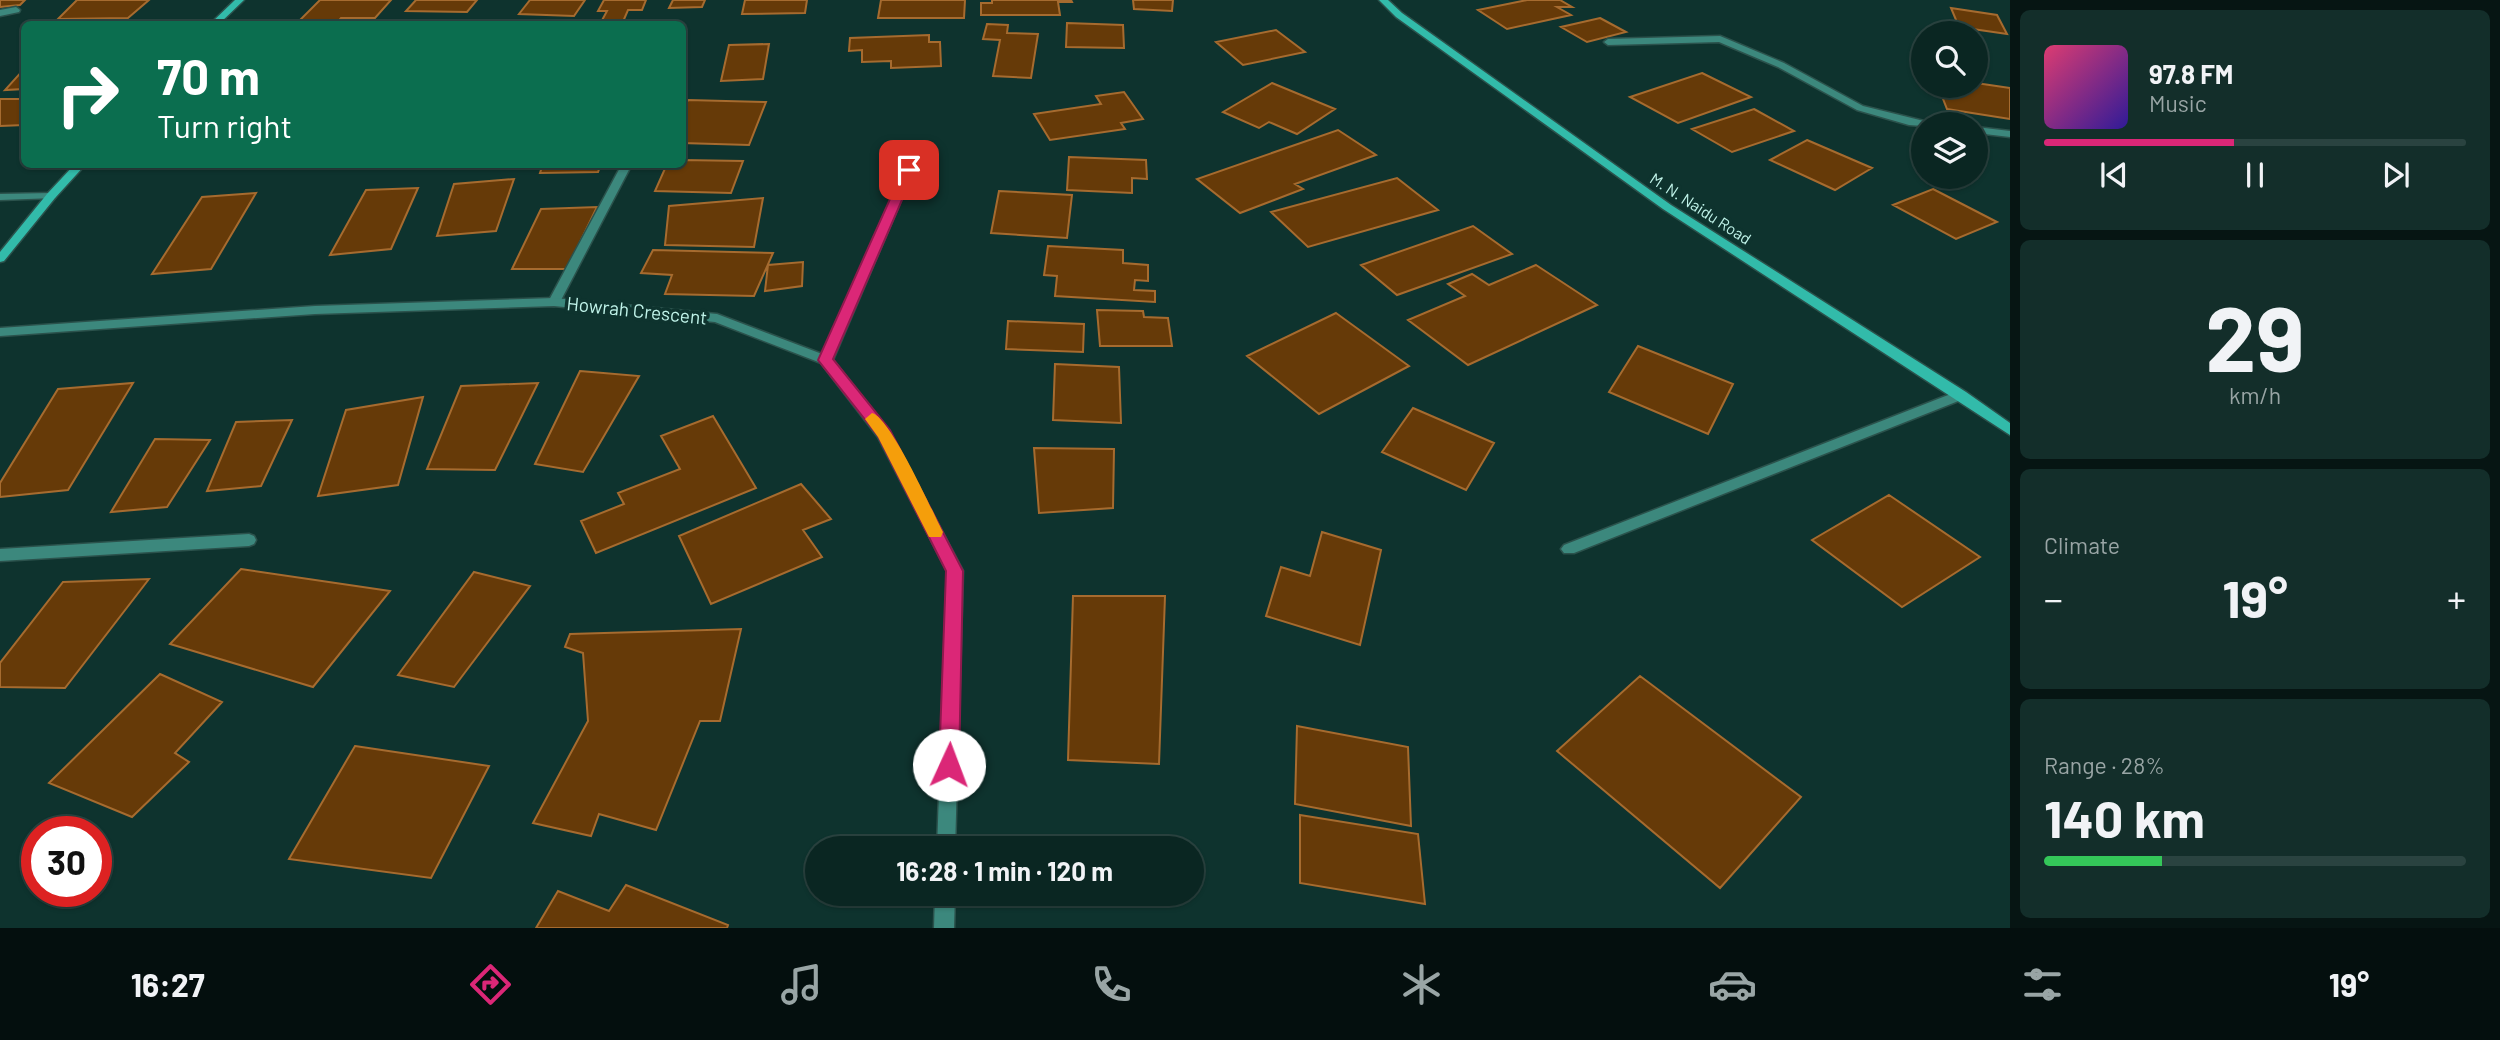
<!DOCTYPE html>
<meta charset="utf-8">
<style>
:root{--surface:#0a2622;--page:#132e2a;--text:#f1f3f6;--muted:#99a5a5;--line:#2a4340;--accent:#db2777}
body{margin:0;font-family:Barlow,sans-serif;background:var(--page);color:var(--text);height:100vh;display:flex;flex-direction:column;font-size:26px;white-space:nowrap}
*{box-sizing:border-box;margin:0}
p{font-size:23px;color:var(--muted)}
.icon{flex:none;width:38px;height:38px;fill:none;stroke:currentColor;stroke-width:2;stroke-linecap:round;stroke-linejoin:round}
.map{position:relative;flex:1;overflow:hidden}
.drawer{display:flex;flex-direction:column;gap:10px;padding:10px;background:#061513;width:490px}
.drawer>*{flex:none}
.top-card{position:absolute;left:21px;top:21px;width:665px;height:147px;border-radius:10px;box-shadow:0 2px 5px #0004,0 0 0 2px var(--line);background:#0b6e4f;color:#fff;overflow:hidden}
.fabs{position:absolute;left:1911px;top:21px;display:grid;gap:14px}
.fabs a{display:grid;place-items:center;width:77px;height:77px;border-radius:50%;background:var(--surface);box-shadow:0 2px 5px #0004,0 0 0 2px var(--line);font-size:35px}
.speed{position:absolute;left:21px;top:816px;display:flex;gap:14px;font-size:35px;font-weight:700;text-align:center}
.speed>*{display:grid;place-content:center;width:91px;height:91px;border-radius:50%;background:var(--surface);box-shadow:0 2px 5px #0004,0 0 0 2px var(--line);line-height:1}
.speed .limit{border:10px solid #d22;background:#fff;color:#111}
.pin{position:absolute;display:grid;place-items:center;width:60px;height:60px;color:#fff;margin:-30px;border-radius:14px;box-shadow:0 4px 10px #0006}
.me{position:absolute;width:77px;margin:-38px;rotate:2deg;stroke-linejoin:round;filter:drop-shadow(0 0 5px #0008)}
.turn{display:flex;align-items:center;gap:24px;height:147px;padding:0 21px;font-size:32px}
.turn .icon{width:91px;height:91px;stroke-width:2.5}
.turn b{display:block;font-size:49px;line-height:60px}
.big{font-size:52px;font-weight:700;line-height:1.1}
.drawer .card{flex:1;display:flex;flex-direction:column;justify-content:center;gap:10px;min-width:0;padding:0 24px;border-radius:10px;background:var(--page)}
.drawer .dial{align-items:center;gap:0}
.dial b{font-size:91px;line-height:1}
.song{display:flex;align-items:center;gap:21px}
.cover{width:84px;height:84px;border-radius:10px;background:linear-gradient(135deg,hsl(340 70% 55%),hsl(250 70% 35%))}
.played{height:7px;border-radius:4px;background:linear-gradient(90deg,var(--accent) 45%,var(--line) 45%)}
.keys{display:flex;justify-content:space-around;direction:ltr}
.heat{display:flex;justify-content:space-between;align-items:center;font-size:38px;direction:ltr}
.charge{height:10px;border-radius:5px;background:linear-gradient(90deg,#34c759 28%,var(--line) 0)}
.trip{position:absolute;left:805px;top:836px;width:399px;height:70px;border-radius:35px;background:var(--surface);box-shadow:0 2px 5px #0004,0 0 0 2px var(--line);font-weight:700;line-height:70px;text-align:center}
.tabs{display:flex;height:112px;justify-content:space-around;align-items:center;background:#040f0e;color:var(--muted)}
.tabs .icon{width:49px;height:49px}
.tabs .on{color:var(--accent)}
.tabs b{font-size:32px;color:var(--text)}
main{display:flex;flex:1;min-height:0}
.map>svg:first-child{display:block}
.building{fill:#663a08;stroke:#a66b2f;stroke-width:2}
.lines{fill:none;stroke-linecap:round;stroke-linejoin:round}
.lane-casing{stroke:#2b524c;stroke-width:3}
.street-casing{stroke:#2b524c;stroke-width:3}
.secondary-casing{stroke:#2b524c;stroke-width:3}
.lane{fill:#3c887d;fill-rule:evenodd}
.street{fill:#3c887d;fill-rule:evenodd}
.secondary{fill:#32bbaa;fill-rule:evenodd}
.route{fill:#db2777;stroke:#8e194d;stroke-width:2}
.slow{fill:#f59e0b}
.labels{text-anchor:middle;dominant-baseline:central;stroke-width:7;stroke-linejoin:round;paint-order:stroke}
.far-street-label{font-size:16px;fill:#c1f4ea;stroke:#0e332e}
.street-label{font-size:19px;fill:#c1f4ea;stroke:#0e332e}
</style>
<main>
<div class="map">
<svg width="2010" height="928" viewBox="0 0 2010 928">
<rect width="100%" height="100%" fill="#0e332e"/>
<path class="building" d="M0,0H25L20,5L0,7Z
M77,0H149L128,18L58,19Z
M320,0H391L375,18H341L336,24L297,23Z
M416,0H477L467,12L406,11Z
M530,0H585L574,16L519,14Z
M604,0H646L642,10H628L622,24H600L607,11H598Z
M673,0H705L702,7L669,8Z
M745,0H807L805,13L742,14Z
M881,0H965L964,18H878Z
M992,0H1071L1072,2H1058L1060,15H981V3H992Z
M1133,0H1173L1172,11L1134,9Z
M1527,0H1560L1572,7H1557L1571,15L1507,29L1478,10Z
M1951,8L1997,15L2007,34L1959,27Z
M1600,18L1626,32L1587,42L1561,27Z
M1067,23L1123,25L1124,48L1066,47Z
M987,24L1008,25L1007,33L1038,34L1031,78L993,76L1000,40L983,39Z
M1276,30L1305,52L1243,65L1216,42Z
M929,35V42H940L941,66L891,68V61L862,62V50L849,51L850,38Z
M769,44L763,79L721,81L729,45Z
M24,69V89L5,90Z
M1702,73L1751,97L1678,123L1630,97Z
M1272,83L1335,109L1297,134L1269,122L1259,128L1223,112Z
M1976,83L2010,88V119L1947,109L1938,86H1976Z
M1124,92L1143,119L1121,123L1125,129L1050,140L1034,114L1101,104L1096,96Z
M0,99H24V125L0,126Z
M688,100L766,102L749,145L682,143V111Z
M1754,109L1794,131L1732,152L1692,129Z
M1338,130L1376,155L1295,184L1303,189L1240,213L1197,179Z
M1807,140L1872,168L1835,190L1770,160Z
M1069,157L1146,160L1147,179L1132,178V193L1067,190Z
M682,160L743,161L731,193L655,191L667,164H682Z
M543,164H601L598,172L540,173Z
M1397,178L1438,210L1308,247L1271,212Z
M514,179L496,231L437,236L454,184Z
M418,188L391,249L330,255L366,190Z
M1933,189L1997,222L1956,239L1893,205Z
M999,191L1072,195L1067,238L991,233Z
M256,193L211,269L152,274L202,197Z
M763,198L754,247L665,245L669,206Z
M597,207L567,269H512L541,209Z
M1473,226L1512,254L1397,295L1361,265Z
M1048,246L1123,250V263L1148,265V281L1135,280L1134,290L1155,291V302L1055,296L1057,276L1044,275Z
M653,250L773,253L754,296L665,294L672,275L641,273Z
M803,262L802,286L765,291L768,265Z
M1536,265L1597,305L1468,365L1408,320L1465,296L1448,284L1472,274L1489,285Z
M1097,310L1143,311L1144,317L1168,318L1172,346H1100Z
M1336,313L1409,366L1319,414L1247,356Z
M1008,321L1084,324L1083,352L1006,349Z
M1638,346L1733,384L1708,434L1609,392Z
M1055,364L1119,367L1121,423L1053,420Z
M580,371L639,376L583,472L535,464Z
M133,383L68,490L0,497V483L58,389Z
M538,383L495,470L427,469L461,386Z
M423,397L398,485L318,496L346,410Z
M1413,408L1494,443L1466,490L1382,452Z
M713,416L756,488L596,553L581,521L624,504L618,493L680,469L661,436Z
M292,420L261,486L207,491L236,422Z
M155,439L210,440L167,507L111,512Z
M1034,448L1114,449L1113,508L1039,513Z
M801,484L831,519L803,530L822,557L711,604L679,536Z
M1889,495L1980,557L1902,607L1812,540Z
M1322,532L1381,550L1360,645L1266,616L1281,567L1310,576Z
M241,569L390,591L313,687L170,644Z
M474,572L530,586L454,687L398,675Z
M149,579L65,688L0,687V663L63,582Z
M1073,596H1165L1159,764L1068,760Z
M741,629L720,721H700L656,830L599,814L591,836L533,823L588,721L583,653L565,647L570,634Z
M160,674L222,702L175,753L189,762L132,817L49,783Z
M1640,676L1801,797L1720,888L1557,751Z
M1297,726L1408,747L1411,826L1295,804Z
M355,746L489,766L431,878L289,859Z
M1300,815L1418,834L1425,904L1300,883Z
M626,885L728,925L727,928H536L558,891L609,911Z"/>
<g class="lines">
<defs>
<path id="lane" d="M16,7L20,10L19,12L0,16V10Z
M1720,36L1784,63L1863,106L1936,124H1923V126L1909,125L1857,110L1778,67L1719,42L1608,45L1604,42L1608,39Z
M1976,127L2010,131V137L1976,133Z
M622,164H632L560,302L554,306L550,305L548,302Z"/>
<path id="street" d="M909,167L914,170L833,360L889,431L963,571L955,849H937L947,571L878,437L821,363L715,322L554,306L315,314L0,336V328L315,306L554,298L717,314L822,354L904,170Z
M51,193L56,196L55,198L0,200V194Z
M1961,390L1968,395L1966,398L1574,553H1564L1561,549L1564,545Z
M249,534L254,536L256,540L254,544L249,546L0,561V549Z
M935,894H955L954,928H934Z"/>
<path id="secondary" d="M235,0H244L219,24H210Z
M1379,0H1388L1402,13L1671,205L1966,392L2010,423V435L1663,209L1396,17Z
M75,164H86L55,198L4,261L0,262V252L47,194Z"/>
</defs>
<use href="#lane" class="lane-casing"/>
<use href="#street" class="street-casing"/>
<use href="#secondary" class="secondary-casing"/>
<use href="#lane" class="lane"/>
<use href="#street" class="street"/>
<use href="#secondary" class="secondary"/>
</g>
<path class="route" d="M909,167L915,170L833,359L890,430L963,571L959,765L956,772L949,775L942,772L939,765L946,571L878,436L818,360L903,170Z"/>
<path class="slow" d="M872,413C891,418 932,511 943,532L941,537H929L878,437L865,419Z"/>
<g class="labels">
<g class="far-street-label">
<text transform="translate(1701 208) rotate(33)">M. N. Naidu Road</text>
</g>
<g class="street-label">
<text transform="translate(637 310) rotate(6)">Howrah Crescent</text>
</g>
</g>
</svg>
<div class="fabs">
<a><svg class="icon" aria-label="search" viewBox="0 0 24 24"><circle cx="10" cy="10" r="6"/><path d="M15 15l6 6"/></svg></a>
<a><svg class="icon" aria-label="layers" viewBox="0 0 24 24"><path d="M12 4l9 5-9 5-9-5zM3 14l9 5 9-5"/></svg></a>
</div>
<div class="speed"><div class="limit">30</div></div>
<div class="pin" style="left:909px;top:170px;background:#d93025"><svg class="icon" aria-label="arrive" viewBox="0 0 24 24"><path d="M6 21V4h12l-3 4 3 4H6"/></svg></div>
<svg class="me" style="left:949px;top:765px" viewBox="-20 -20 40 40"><circle r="19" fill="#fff"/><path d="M0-13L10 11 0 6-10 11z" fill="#db2777"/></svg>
<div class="trip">16:28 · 1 min · 120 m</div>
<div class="top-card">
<div class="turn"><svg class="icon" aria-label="right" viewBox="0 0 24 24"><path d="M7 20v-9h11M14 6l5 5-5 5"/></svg><div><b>70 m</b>Turn right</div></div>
</div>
</div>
<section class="drawer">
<div class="card">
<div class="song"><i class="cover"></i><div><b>97.8 FM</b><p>Music</p></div></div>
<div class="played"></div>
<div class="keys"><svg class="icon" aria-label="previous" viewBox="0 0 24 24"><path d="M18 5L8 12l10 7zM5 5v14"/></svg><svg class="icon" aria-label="pause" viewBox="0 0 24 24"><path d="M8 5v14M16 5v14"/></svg><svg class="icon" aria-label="next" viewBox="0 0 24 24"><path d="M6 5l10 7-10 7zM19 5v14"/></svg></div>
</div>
<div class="card dial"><b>29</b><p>km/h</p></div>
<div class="card"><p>Climate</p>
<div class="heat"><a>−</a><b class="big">19°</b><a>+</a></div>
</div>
<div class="card"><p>Range · 28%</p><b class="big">140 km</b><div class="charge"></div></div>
</section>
</main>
<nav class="tabs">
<b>16:27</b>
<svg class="icon on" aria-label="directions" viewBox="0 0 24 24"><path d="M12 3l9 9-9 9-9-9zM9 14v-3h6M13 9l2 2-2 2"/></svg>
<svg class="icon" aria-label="music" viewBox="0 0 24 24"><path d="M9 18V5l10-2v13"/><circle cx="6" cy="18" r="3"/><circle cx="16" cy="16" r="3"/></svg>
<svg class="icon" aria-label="phone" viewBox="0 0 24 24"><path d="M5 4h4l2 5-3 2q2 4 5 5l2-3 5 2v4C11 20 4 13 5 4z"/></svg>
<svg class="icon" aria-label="climate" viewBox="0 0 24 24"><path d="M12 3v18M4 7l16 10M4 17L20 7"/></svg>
<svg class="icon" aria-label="car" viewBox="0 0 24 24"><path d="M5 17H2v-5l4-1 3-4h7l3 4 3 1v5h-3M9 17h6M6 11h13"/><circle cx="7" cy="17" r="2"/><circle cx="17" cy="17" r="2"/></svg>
<svg class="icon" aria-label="filters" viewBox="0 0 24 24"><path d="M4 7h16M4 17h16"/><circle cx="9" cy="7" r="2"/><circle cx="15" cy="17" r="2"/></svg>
<b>19°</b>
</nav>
